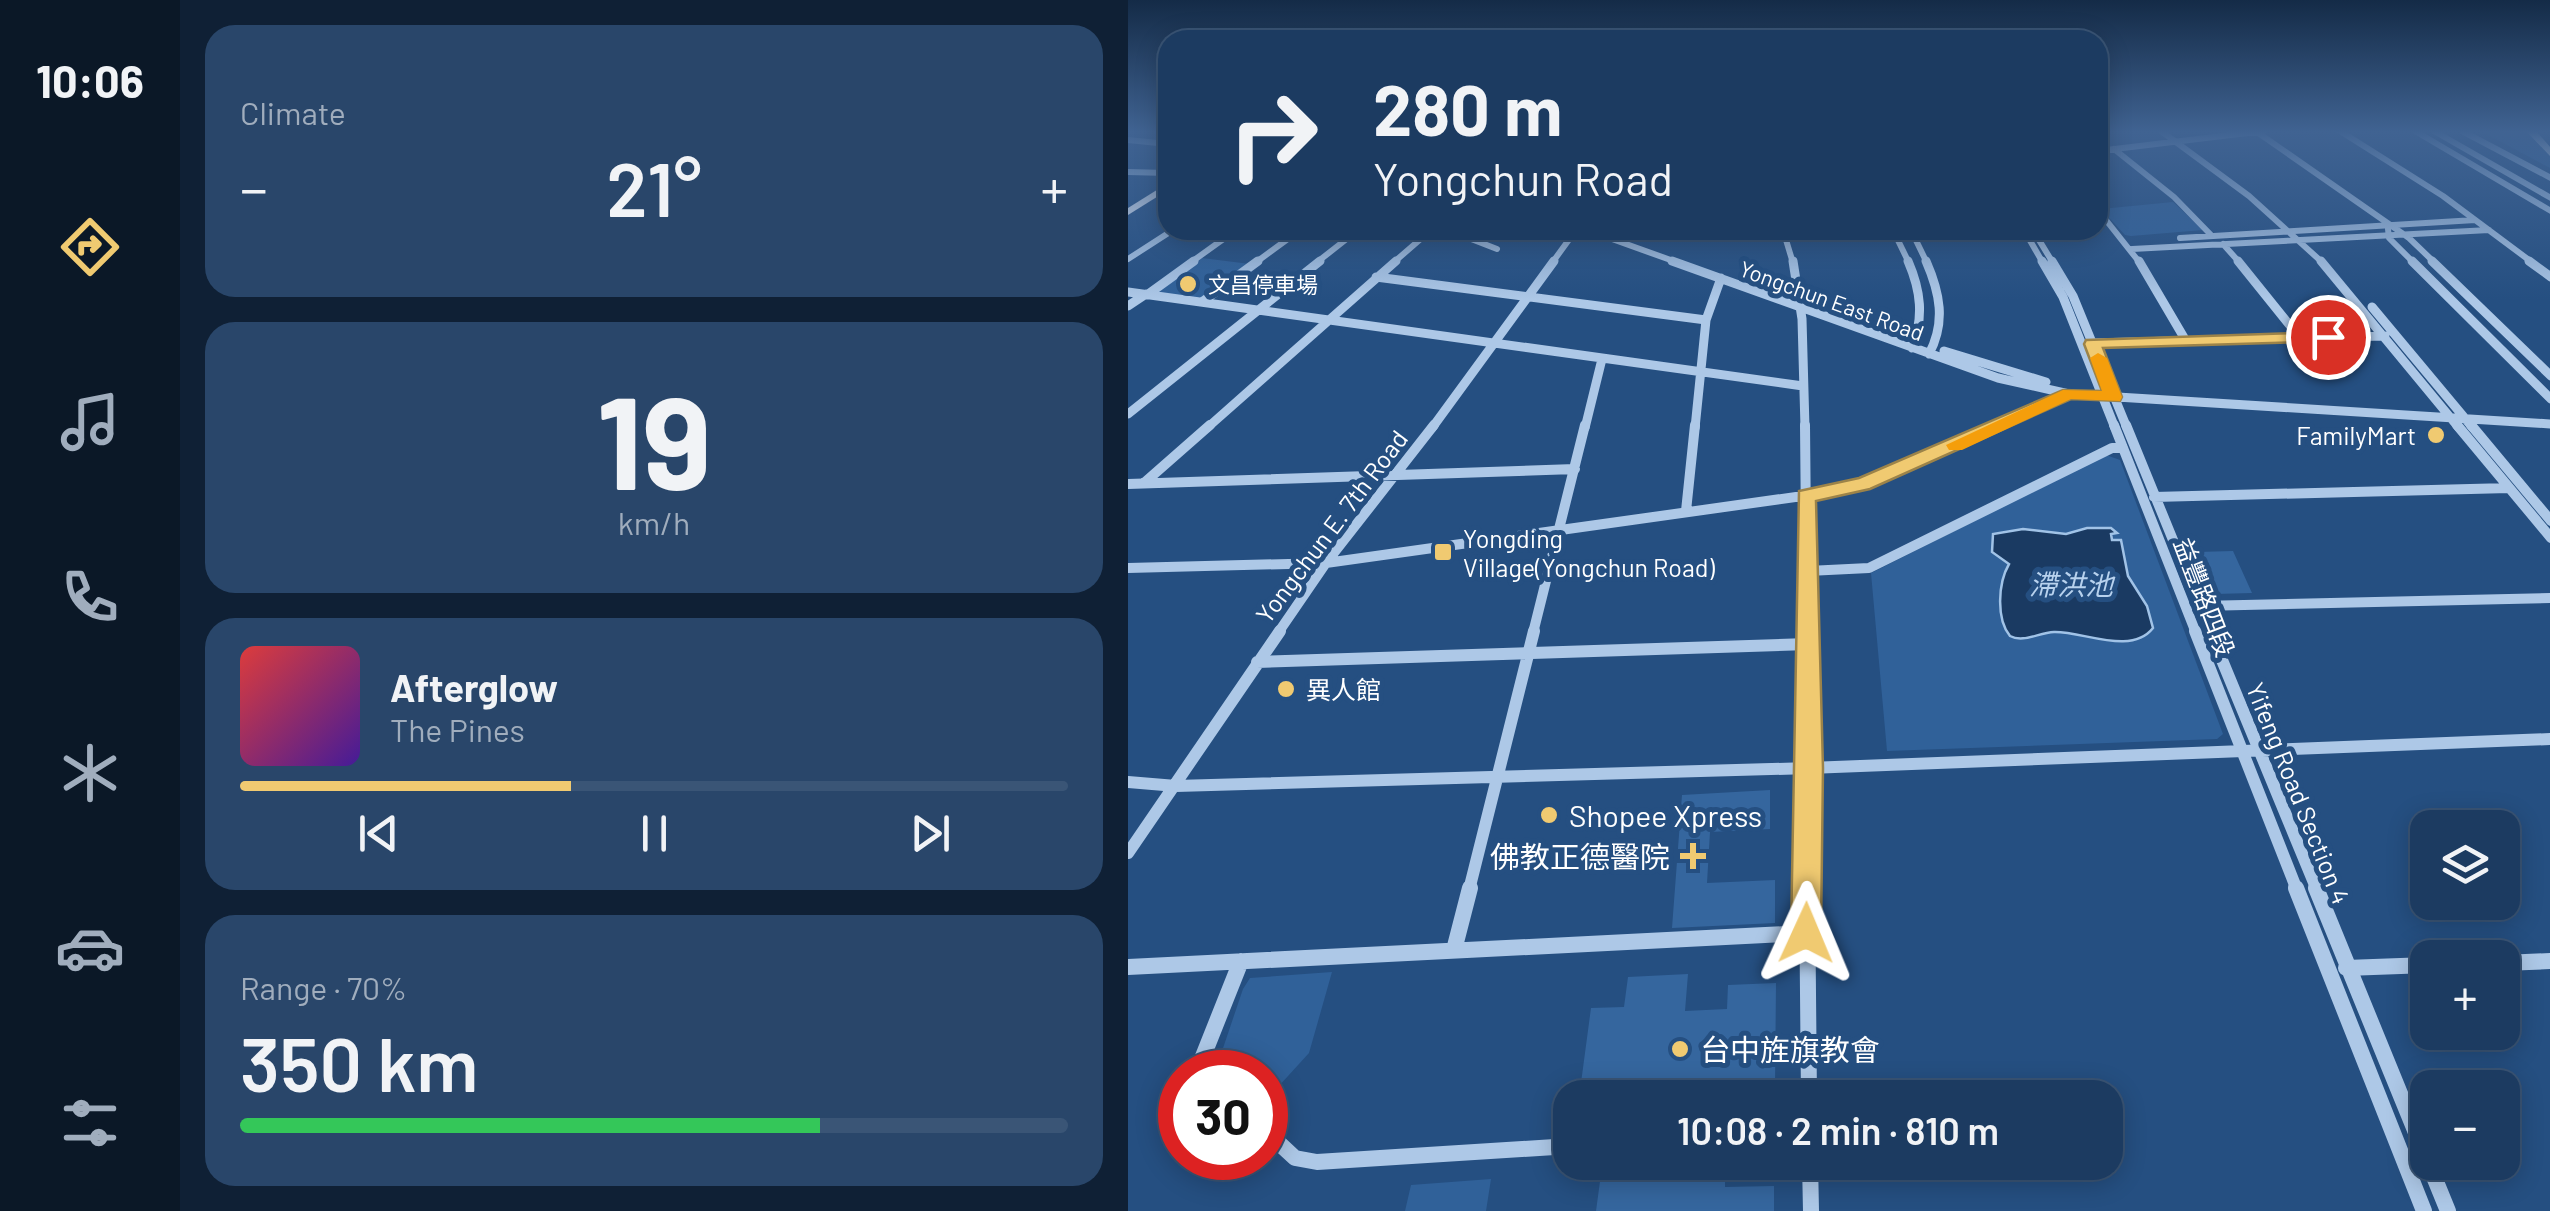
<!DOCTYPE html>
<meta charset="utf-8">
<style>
:root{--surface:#1c3b61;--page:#29466a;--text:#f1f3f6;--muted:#a0adbd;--line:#3a5576;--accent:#f0ca71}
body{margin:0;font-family:Barlow,"Noto Sans TC",sans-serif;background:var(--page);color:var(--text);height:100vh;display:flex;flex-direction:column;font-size:38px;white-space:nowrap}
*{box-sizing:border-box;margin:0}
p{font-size:32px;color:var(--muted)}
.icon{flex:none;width:55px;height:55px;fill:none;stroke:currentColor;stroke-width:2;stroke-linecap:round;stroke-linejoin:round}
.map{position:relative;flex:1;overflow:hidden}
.panel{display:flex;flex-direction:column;gap:25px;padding:25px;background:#0f2035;width:948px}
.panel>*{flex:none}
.banner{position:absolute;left:30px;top:30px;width:950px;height:210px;border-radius:30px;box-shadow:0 5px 25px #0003,0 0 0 2px var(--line);background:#1c3b61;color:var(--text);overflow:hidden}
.tools{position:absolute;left:1282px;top:810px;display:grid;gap:20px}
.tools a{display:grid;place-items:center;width:110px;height:110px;border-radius:20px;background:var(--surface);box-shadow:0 5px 25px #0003,0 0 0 2px var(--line);font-size:50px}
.speed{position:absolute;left:30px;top:1050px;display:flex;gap:20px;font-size:50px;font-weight:700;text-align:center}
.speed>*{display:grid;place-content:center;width:130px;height:130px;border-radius:50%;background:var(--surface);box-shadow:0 5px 25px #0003,0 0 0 2px var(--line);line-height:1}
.speed .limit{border:15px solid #d22;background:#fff;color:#111}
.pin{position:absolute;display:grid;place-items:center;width:85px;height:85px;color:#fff;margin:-42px;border:5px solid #fff;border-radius:50%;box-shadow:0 2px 10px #0007}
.me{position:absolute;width:110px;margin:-55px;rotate:1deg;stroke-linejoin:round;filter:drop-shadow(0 0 8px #0008)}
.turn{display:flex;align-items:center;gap:35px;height:210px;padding:0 50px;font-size:45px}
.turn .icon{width:130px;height:130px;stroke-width:2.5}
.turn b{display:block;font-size:70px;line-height:85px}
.big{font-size:75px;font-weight:600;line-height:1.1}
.panel .card{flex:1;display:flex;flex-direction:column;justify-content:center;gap:15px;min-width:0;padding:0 35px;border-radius:30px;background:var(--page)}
.panel .dial{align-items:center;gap:0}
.dial b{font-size:130px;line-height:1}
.song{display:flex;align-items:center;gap:30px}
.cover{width:120px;height:120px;border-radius:15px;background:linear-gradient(135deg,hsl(0 70% 55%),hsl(260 70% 35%))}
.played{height:10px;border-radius:5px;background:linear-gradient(90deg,var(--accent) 40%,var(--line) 40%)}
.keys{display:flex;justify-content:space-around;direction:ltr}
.heat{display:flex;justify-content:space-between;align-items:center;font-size:55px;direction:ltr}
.charge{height:15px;border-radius:8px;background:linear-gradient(90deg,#34c759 70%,var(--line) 0)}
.trip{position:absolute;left:425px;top:1080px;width:570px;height:100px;border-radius:30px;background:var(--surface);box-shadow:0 5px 25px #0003,0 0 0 2px var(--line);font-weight:600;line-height:100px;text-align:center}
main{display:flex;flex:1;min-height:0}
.dock{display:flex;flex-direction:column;width:180px;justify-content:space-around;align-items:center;background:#0b1827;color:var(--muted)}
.dock .icon{width:70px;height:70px}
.dock .selected{color:var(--accent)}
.dock b{font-size:45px;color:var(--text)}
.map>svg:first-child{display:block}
.green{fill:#306199}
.water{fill:#1a3a62;stroke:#a1c3e7;stroke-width:2.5}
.building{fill:#35669e}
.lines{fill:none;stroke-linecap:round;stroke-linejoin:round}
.minor-far4{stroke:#adc8e7;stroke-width:6}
.minor-far3{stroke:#adc8e7;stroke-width:9}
.minor-far2{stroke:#adc8e7;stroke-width:10}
.minor-far1{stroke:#adc8e7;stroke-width:12}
.minor{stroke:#adc8e7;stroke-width:16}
.major{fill:#eef4fd;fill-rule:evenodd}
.highway{fill:#fff;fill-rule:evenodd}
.route{fill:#f0ca71;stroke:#9c8349;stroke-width:2.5}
.slow{fill:#f59e0b}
.poi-dot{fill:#f0ca71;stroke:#254f81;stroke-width:4}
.labels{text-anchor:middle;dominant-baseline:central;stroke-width:10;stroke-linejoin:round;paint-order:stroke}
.far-poi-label{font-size:22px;fill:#fff;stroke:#254f81;text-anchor:start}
.far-street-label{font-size:22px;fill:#fff;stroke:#254f81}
.poi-label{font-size:25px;fill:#fff;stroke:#254f81;text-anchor:start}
.street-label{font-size:25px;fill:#fff;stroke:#254f81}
.water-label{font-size:28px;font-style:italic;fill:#b8d2ee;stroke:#254f81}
.near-poi-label{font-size:30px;fill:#fff;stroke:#254f81;text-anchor:start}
</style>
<main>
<nav class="dock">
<b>10:06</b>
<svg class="icon selected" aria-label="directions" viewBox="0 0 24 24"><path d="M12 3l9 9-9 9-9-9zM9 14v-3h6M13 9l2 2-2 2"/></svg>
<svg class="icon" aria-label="music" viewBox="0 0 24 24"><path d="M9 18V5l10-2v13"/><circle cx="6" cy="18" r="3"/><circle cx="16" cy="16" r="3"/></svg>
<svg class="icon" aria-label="phone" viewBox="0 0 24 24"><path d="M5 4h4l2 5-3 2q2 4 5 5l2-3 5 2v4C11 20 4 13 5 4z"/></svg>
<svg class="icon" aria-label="climate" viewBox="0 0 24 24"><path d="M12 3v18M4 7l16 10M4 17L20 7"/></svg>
<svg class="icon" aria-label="car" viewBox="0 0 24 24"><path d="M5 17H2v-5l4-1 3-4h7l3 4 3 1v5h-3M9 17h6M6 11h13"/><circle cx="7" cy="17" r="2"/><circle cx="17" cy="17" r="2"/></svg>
<svg class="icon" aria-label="filters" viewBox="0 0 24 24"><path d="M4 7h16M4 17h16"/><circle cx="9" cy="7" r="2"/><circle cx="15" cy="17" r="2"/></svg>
</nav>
<section class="panel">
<div class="card"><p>Climate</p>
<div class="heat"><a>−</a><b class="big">21°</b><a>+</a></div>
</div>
<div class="card dial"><b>19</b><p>km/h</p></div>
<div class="card">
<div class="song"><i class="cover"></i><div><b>Afterglow</b><p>The Pines</p></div></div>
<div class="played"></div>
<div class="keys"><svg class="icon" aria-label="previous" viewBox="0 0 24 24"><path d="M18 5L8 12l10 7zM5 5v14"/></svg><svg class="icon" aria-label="pause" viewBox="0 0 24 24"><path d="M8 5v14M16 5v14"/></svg><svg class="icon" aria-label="next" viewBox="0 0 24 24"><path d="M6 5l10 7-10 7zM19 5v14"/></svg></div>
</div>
<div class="card"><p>Range · 70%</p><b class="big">350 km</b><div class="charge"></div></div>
</section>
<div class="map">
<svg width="1423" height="1211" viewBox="0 0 1423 1211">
<rect width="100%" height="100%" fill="#254f81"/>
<path class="green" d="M1353,131H1409L1422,148V168Z
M1045,202L1075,230L1003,236L997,235L973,209Z
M74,258L122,264L75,299L26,293Z
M978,455L992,460L1095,734L1089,739L759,751L743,573Z
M204,972L181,1053L138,1100V1072H102L91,1060L115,989L122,978Z
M363,1179L358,1211H277L283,1185Z"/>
<path class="water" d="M959,528H983L989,533L983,534L984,540H993L1000,576L1019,606L1025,628C1003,656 955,631 926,632C910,633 895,643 882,636C868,619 870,583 881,564L864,552L865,534L895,529L938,534Z"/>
<path class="building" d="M1105,551L1124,593L1087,594L1069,552Z
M642,790V829L582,832L579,883L647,880V923L544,928L554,795Z
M560,974L557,1011L599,1009L600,985L648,983L647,1088L572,1092L571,1098H451L463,1008L496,1007L500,977Z
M597,1170V1187L646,1186V1211H468L473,1174Z"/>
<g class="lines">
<path class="minor-far4" d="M1033,131L1121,196L1195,263
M1212,131L1315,196L1405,263
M1287,131L1423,211
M1306,131L1423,198
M1334,131L1423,178
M1129,132L1281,238L1307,263
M0,140L40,144
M986,149L1046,197L1084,236
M970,151L1136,131
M0,172L40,173
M970,210L1012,263
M1260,229L1261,238L1286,263
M320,230L369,249
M459,230L551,263
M655,230L665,263
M765,230L781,263
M783,230L799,263
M896,230L915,263
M905,230L925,263
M1052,238L1347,220
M1095,244L1112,263
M1004,249L1361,230
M0,259L45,230
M62,263L108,230
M127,263L172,230
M188,263L230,230
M265,263L303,230
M424,263L448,230"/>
<path class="minor-far3" d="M544,261L870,378L941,394L1423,424
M665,261L674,319L677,428
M780,261C793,291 796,317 784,348
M798,261C812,293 818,322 801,354
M914,261L935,297L987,428
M924,261L945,296L999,428
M1011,261L1058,341
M1110,261L1172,338
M1193,261L1331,428
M1284,261L1423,399
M1304,261L1423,376
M1401,261L1423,277
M248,277L578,320
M0,292L675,386
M19,295L66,261
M74,302L130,261
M0,306L18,294
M1244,307L1345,428
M964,343L1257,336
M816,351L918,382
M0,414L192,261
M79,428L268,261
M304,428L426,261
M457,428L474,359
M567,428L578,320L593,278
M864,428L941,394"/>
<path class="minor-far2" d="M677,425L679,633
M986,425L1068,633
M998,425L1083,633
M1329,425L1423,538
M1343,425L1423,521
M16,483L82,425
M0,484L447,469
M1026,497L1381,488
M558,511L567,425
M0,568L198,563L703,492L735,484L870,425
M680,571L741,568L984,448H994
M1072,606L1423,598
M150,633L198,563L306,425
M405,633L457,425"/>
<path class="minor-far1" d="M679,631V890
M1067,631L1169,890
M1082,631L1189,890
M129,662L680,644
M0,782L48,786L681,768L1423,739
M0,853L152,631
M341,890L406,631"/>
<path class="minor" d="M679,888L681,1098
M1168,888L1296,1211
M1188,888L1320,1211
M326,950L342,888
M1375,963L1423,961
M0,967L678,933
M1218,968L1300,965
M77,1072L74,1059L113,961
M138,1131L167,1158L189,1162L442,1146
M682,1162L683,1211"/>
<path class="major" d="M40,183V190L0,215V208Z"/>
<path class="highway" d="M1398,131H1408L1423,148V157Z"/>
</g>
<linearGradient id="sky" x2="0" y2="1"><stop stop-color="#142b47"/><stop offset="0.44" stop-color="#406392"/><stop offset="1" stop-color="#406392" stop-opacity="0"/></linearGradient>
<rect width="1423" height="300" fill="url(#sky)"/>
<path class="route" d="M1200,332L1206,334V341L975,348L994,397L992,401L943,399L742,489L688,501L695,768L693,933L689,944L678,948L668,944L663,933L671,491L731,478L935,390L974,391L956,344L958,340Z"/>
<path class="slow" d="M970,353L979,358L994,397L992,401L943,399L834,450H821L818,445L935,390L974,391L962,358Z"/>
<g class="poi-dot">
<circle cx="60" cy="284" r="10"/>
<circle cx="1308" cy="435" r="10"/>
<rect x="305" y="542" width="20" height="20" rx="5"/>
<circle cx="158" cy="689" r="10"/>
<circle cx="421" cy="815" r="10"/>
<path d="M560 841h10v10h10v10h-10v10h-10v-10h-10v-10h10z"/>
<circle cx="552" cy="1049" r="10"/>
</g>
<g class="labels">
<g class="far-poi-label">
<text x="80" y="284">文昌停車場</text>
</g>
<g class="far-street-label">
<text transform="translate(704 300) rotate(20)">Yongchun East Road</text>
</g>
<g class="poi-label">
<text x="1288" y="435" text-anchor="end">FamilyMart</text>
<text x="335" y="538">Yongding<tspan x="335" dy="29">Village(Yongchun Road)</tspan></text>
<text x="178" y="689">異人館</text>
</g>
<g class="street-label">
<text transform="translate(203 526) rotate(-53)">Yongchun E. 7th Road</text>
<text transform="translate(1077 597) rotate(69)">益豐路四段</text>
<text transform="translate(1171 793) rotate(68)">Yifeng Road Section 4</text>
</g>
<g class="water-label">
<text x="943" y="584">滯洪池</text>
</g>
<g class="near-poi-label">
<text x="441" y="815">Shopee Xpress</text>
<text x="542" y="856" text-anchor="end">佛教正德醫院</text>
<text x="572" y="1049">台中旌旗教會</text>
</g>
</g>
</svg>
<div class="tools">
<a><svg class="icon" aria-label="layers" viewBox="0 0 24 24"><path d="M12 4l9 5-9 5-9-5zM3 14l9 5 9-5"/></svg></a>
<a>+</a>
<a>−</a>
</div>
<div class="speed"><div class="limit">30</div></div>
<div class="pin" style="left:1200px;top:337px;background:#d93025"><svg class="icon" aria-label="arrive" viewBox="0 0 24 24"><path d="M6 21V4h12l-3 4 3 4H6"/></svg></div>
<svg class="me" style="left:678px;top:933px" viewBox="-20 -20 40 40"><path d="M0-17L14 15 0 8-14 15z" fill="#f0ca71" stroke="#fff" stroke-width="4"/></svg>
<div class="trip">10:08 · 2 min · 810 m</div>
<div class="banner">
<div class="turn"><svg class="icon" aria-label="right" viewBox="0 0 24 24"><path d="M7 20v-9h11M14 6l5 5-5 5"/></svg><div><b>280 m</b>Yongchun Road</div></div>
</div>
</div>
</main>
